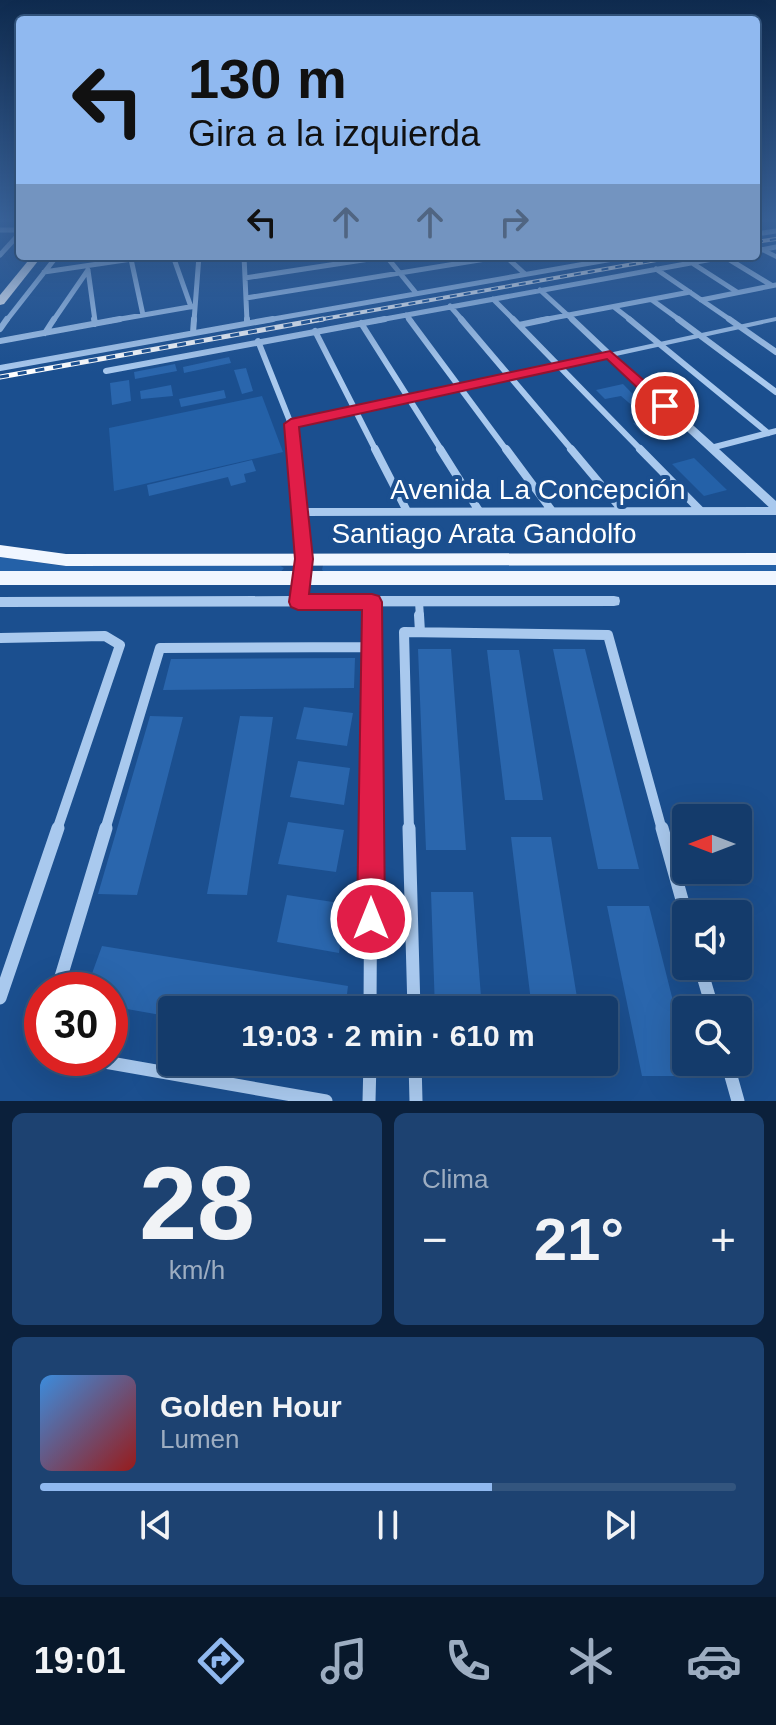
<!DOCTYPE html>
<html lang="es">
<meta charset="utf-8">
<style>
:root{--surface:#143b6b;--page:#1d4271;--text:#f1f3f6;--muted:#9dadc1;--line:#33557e;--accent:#90b9f0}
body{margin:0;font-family:Helvetica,sans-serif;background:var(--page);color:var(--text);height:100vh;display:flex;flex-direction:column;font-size:30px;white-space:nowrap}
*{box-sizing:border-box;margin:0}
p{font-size:26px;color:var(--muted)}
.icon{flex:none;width:44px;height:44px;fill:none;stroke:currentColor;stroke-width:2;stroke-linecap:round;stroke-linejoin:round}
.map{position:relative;height:1101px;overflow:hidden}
.sheet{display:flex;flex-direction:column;gap:12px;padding:12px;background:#0b203b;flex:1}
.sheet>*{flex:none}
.guide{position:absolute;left:16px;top:16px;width:744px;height:244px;border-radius:8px;box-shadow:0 8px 32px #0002,0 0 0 2px var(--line);background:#90b9f0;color:#111;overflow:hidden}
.needle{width:52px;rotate:270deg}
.tools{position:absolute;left:672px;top:804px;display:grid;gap:16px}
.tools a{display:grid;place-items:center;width:80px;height:80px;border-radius:8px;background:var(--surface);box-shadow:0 8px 32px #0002,0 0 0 2px var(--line);font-size:40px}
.speed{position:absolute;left:24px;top:972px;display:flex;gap:16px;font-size:40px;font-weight:700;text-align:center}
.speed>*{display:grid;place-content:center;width:104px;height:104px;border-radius:50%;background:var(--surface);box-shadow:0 8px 32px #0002,0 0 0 2px var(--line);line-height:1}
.speed .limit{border:12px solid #d22;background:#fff;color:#111}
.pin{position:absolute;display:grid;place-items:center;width:68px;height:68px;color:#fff;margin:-34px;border:4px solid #fff;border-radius:50%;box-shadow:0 2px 8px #0007}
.me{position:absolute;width:88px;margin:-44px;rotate:0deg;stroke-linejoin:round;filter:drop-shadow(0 0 6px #0008)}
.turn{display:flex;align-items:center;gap:28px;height:168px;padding:0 40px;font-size:36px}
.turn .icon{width:104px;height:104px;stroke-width:2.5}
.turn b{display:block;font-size:56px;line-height:68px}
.lanes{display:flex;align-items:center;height:76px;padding:0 40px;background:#0003;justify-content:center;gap:40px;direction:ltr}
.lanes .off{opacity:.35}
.big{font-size:60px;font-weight:700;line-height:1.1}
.sheet .widget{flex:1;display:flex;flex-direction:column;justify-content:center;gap:12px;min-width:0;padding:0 28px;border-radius:12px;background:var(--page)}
.sheet .dial{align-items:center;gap:0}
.dial b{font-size:104px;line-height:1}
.song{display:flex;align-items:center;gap:24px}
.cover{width:96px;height:96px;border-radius:12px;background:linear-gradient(135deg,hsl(210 70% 55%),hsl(0 70% 35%))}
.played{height:8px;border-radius:4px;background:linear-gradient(90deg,var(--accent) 65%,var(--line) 65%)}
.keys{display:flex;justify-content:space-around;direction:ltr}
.heat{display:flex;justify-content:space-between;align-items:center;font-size:44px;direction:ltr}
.sheet .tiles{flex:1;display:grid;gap:12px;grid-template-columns:1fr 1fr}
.widget:last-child{grid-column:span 2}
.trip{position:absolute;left:158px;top:996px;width:460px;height:80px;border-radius:8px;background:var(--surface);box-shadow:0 8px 32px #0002,0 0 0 2px var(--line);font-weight:700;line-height:80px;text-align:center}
.menu{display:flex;height:128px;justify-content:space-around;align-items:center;background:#08182b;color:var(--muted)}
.menu .icon{width:56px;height:56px}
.menu .on{color:var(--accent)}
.menu b{font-size:36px;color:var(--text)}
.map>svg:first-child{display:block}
.green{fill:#2461a8}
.building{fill:#2a66ad}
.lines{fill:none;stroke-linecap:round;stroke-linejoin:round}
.minor-far4{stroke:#a9c9ee;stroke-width:5}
.minor-far3{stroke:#a9c9ee;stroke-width:6}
.minor-far2{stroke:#a9c9ee;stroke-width:8}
.minor-far1{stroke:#a9c9ee;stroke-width:10}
.minor{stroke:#a9c9ee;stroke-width:13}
.tertiary{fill:#a9c9ee;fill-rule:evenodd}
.primary{fill:#f0f6ff;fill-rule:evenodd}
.trunk{fill:#f8faff;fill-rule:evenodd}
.rail-far1-casing{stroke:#fff;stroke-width:4}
.rail-casing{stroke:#fff;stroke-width:5}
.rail-far1{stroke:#1b4f8f;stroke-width:2;stroke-dasharray:7;stroke-linecap:butt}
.rail{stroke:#1b4f8f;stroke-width:3;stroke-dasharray:9;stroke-linecap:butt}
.route{fill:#e11d48;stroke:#92132f;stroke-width:2}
.labels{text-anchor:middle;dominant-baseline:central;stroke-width:8;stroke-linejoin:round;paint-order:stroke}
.street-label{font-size:28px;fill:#fff;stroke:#1b4f8f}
</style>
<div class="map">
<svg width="776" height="1101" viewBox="0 0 776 1101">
<rect width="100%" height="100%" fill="#1b4f8f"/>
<path class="green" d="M262,396L283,452L114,491L109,428Z
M694,458L727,490L704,496L672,464Z
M0,557L63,566L279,565L284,568L278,575L0,574Z
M323,565H776V574L326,573L322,570Z"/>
<path class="building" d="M229,357L231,363L184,373L183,367Z
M175,364L177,371L135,379L134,372Z
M246,368L253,391L242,394L234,370Z
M129,380L131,401L112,405L110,383Z
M623,384L655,417L670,428L644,435L633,423L648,420L642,414L621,396L605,399L596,390Z
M171,385L173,396L141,399L140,391Z
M224,390L226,398L181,407L179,399Z
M252,460L256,471L244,474L246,482L231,486L228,477L149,496L147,485Z
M418,649H451L466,850H426Z
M553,649H585L639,869H598Z
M487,650H519L543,800H505Z
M355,658L354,688L163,690L171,659Z
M304,707L353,713L347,746L296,739Z
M150,716L183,717L137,895L98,894Z
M240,716L273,717L247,895L207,894Z
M298,761L350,768L344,805L290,797Z
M288,822L344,830L336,872L278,864Z
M511,837H551L579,1010H532Z
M431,892H473L482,1010H435Z
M287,895L346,904L339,953L277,942Z
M607,906H649L692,1076H642Z
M102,946L348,986L345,1010H172V1017L110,1006V990H86Z
M538,1062H587L590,1076H540Z"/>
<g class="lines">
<path class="minor-far4" d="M0,230H20
M756,234L776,231
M756,251L776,247
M0,255L20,233
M173,256L191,307
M244,256L247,321
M386,256L416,293
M505,256L525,274
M725,257L771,285
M244,258L257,256
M131,259L143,315
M692,263L737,292
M656,269L732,321
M88,270L95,321
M44,272L152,256
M245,278L389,256
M540,290L574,321
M246,298L504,256
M493,299L515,321
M652,300L681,321
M701,300L776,285
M450,306L463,321
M614,307L632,321
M406,315L411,321
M6,321L57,256
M53,321L88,270
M109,321L195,306
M194,321L199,256
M262,321L630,256
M374,321L729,256
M537,321L690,292"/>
<path class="minor-far3" d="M94,319L95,324
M247,319V323
M409,319L507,451
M461,319L573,451
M513,319L642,451
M572,319L610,355
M629,319L768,433
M678,319L776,392
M729,319L776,352
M361,323L442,451
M519,325L548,319
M0,329L7,319
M315,331L376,451
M45,333L54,319
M193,333L194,319
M0,341L120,319
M258,341L291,424
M0,368L273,319
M106,371L385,319"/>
<path class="minor-far2" d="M375,449L407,511
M440,449L479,511
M506,449L552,511
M571,449L623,511
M640,449L701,511
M300,512L776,511
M419,602L420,617
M372,617V602"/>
<path class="minor-far1" d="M419,615L420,632
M0,638L105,636L120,645L57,830
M105,830L160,648L373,647
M371,830L372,615
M409,830L404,632L608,635L662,830"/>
<path class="minor" d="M409,828L414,1010
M662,828L686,914
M700,966L713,1010
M57,990L106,828
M0,998L58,828
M370,1010L371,828
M42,1039L38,1050L42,1051
M82,1058L326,1101
M415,1062L416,1101
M727,1062L738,1101
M369,1101L370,1062"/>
<path class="tertiary" d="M756,244L776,254V259L756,249Z
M776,317V321L616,356L714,444L776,428V434L719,449L776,501V511L772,510L608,358L296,426L310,559L305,596H614L619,597L620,601L619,605L614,606L0,607V597L292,596L298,559L286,424L288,422Z"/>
<path class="primary" d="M0,545L66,554L776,553V565L66,566L0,557Z
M0,571H776V585H0Z"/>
<path class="trunk" d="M32,256H42L4,304L0,305V295Z"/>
<defs>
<path id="rail-far1" d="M756,242L776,239
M312,321L679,256"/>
<path id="rail" d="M0,377L323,319"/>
</defs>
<use href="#rail-far1" class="rail-far1-casing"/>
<use href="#rail" class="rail-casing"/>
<use href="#rail-far1" class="rail-far1"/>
<use href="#rail" class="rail"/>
</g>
<linearGradient id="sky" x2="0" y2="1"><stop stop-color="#0f2b4f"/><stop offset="0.59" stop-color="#39639b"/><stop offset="1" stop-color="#39639b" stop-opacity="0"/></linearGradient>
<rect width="776" height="373" fill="url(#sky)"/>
<path class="route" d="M610,351L670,403V409H660L607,359L299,427L313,559L309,594H372L379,596L382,602L385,919L381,929L371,933L361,929L357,919L362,610H298L291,607L289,602L295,559L284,424L291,419Z"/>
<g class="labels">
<g class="street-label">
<text x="538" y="489">Avenida La Concepción</text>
<text x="484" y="533">Santiago Arata Gandolfo</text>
</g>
</g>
</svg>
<div class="tools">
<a><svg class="needle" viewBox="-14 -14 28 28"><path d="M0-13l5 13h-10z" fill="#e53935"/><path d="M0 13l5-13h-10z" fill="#9dadc1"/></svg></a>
<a><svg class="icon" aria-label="sound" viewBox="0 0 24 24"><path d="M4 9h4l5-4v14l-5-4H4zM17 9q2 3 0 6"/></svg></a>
<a><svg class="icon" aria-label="search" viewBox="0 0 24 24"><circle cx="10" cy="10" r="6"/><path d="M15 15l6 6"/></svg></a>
</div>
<div class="speed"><div class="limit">30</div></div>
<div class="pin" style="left:665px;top:406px;background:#d93025"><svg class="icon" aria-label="arrive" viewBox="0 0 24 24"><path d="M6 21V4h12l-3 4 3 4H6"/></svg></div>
<svg class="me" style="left:371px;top:919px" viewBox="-20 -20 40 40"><circle r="17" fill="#e11d48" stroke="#fff" stroke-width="3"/><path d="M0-11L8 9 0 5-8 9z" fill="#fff"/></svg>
<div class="trip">19:03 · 2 min · 610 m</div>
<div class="guide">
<div class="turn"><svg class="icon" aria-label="left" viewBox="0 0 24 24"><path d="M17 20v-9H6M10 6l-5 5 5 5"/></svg><div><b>130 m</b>Gira a la izquierda</div></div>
<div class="lanes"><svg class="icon" aria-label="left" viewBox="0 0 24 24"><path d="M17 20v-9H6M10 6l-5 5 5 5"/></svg><svg class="icon off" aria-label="ahead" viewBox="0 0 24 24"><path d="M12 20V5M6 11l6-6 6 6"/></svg><svg class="icon off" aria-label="ahead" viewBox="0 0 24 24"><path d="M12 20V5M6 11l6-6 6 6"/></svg><svg class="icon off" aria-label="right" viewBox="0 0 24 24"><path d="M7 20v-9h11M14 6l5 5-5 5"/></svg></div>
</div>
</div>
<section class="sheet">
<div class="tiles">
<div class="widget dial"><b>28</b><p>km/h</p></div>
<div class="widget"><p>Clima</p>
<div class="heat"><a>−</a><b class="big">21°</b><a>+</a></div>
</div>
<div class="widget">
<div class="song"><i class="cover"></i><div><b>Golden Hour</b><p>Lumen</p></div></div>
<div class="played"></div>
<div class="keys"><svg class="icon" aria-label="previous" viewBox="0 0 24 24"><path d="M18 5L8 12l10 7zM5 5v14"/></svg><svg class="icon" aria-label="pause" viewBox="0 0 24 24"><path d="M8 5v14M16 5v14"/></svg><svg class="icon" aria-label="next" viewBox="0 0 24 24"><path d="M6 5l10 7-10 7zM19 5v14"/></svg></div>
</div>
</div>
</section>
<nav class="menu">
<b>19:01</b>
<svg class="icon on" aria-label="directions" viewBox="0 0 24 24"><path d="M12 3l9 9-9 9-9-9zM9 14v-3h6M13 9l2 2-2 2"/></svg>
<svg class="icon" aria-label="music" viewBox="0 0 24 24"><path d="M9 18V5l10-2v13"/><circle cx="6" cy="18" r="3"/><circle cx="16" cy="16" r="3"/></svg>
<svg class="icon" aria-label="phone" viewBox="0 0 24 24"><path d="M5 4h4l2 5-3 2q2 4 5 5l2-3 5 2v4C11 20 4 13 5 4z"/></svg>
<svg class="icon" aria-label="climate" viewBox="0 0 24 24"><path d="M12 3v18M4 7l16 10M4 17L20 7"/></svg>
<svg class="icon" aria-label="car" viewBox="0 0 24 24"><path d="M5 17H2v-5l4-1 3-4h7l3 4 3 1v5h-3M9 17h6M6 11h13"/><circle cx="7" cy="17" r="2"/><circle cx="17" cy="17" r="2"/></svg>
</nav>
